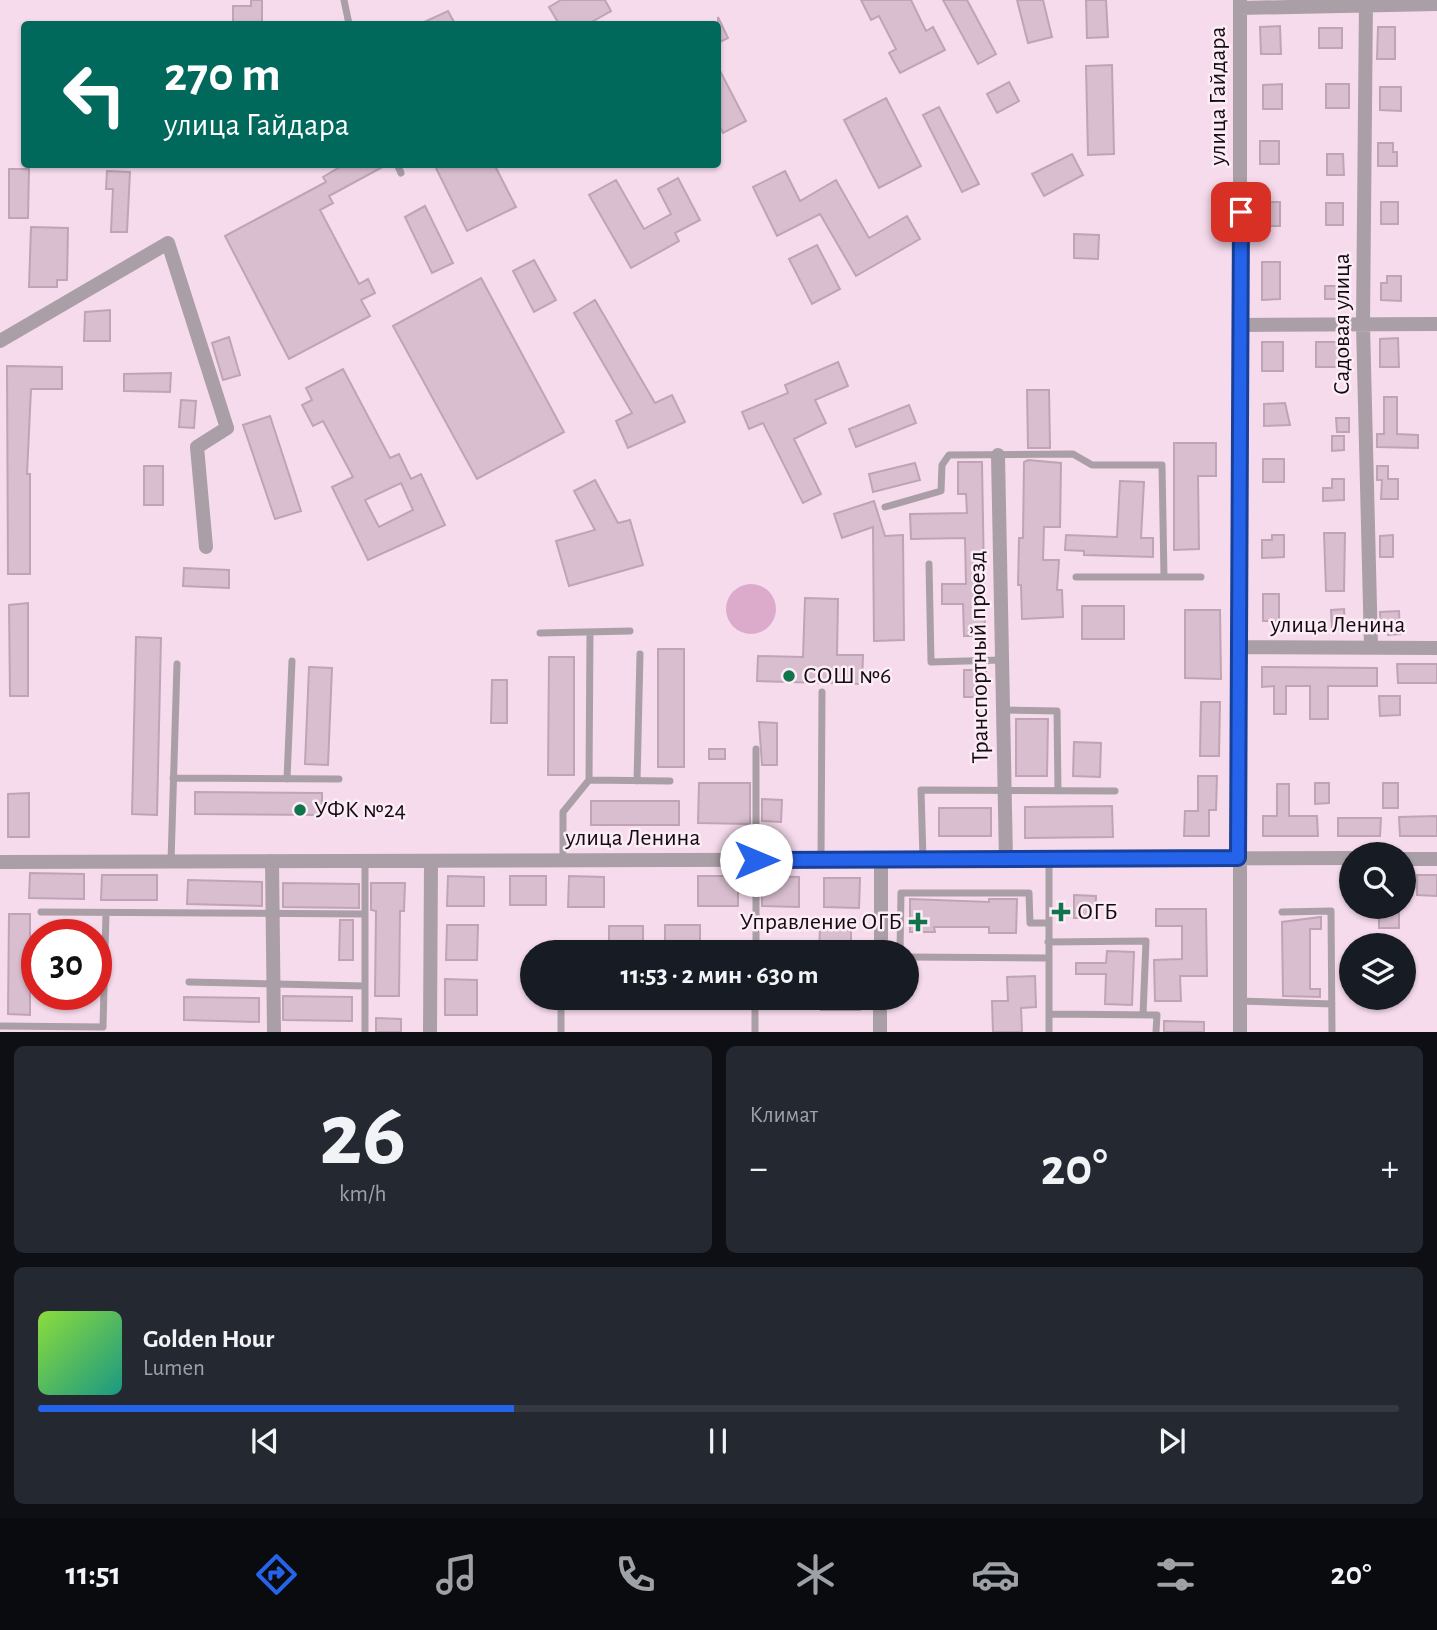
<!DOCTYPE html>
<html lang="ru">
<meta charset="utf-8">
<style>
:root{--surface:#171b24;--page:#242831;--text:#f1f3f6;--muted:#9ea1a6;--line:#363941;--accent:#2563eb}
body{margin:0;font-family:"Alegreya Sans",sans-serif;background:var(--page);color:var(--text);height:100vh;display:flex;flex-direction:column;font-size:26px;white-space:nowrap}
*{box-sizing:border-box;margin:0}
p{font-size:23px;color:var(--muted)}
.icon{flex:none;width:38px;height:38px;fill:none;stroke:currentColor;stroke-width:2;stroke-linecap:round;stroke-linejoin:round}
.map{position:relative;height:1032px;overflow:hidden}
.panel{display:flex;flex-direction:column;gap:14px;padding:14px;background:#0d0f14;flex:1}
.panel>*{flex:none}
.banner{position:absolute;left:21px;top:21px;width:700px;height:147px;border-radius:7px;box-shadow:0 2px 5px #0004;background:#00695c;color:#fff;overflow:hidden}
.fabs{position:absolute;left:1339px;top:842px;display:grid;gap:14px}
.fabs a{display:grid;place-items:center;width:77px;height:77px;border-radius:50%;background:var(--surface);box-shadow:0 2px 5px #0004;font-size:35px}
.speed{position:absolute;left:21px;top:919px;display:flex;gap:14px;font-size:35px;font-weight:700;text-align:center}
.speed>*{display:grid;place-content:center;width:91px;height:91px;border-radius:50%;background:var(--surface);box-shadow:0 2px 5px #0004;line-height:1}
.speed .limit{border:10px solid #d22;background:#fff;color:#111}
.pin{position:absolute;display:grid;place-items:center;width:60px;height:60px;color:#fff;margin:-30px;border-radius:14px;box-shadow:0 4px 10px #0006}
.me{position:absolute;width:77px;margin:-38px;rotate:90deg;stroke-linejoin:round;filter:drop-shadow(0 0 5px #0008)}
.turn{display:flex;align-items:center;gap:24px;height:147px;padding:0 28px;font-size:32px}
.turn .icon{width:91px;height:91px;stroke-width:2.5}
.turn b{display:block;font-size:49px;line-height:60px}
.big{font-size:52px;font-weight:600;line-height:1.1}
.panel .card{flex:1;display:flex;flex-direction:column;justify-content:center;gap:10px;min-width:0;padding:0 24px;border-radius:10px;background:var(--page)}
.panel .dial{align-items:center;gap:0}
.dial b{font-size:91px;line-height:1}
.song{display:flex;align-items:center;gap:21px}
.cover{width:84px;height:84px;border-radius:10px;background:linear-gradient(135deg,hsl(90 70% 55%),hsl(170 70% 35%))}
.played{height:7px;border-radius:4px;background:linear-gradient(90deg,var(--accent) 35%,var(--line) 35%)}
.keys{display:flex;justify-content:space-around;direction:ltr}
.heat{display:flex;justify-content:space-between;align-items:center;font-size:38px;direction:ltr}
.panel .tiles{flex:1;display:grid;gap:14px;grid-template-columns:1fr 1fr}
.card:last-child{grid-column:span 2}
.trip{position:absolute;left:520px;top:940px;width:399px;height:70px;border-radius:35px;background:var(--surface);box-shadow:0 2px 5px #0004;font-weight:600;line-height:70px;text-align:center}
.menu{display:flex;height:112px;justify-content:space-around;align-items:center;background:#090b0e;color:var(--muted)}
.menu .icon{width:49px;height:49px}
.menu .current{color:var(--accent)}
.menu b{font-size:32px;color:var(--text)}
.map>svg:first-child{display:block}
.green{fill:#dcabcc}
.building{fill:#d9becf;stroke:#bea4b5;stroke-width:2;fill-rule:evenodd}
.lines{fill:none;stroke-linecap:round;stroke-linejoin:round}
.service{stroke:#aa9fa6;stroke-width:7}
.minor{stroke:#aa9fa6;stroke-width:14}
.route-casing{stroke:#184099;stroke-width:18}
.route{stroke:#2563eb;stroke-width:12}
.poi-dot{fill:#12744b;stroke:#fcecf6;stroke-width:2.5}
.labels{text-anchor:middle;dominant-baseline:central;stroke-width:5;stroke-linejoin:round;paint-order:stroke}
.street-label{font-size:24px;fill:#140b11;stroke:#fcecf6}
.poi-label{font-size:24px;fill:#140b11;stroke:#fcecf6;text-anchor:start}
</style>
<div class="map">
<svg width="1437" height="1032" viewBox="0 0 1437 1032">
<rect width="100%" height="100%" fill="#f6dbed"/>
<path class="green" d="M726 609a25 25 0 1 1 50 0a25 25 0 1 1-50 0Z"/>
<path class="building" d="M251,0H262V24H233V6H251Z
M561,0H605L611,11L588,24H559L549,7Z
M861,0H911L926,31L933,27L945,50L900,73L889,53L896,49L879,16L871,20Z
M943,0H967L996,54L978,64Z
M1017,0H1043L1052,37L1028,43Z
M1086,0H1106L1108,37L1087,38Z
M448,11L455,24H420Z
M718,17L728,38L718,43Z
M1280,26L1281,54H1261L1260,27Z
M1378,27H1395V59H1377Z
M1319,28H1342V48H1319Z
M1112,65L1114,154L1088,155L1086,66Z
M718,67L746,121L723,133L718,123Z
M1009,82L1019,101L997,113L987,94Z
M1282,84V109H1263V85Z
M1326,84H1349V108H1326Z
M1380,87H1401V111L1380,110Z
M886,98L921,166L879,188L844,120Z
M939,107L979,184L962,192L923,115Z
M1260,141H1279V164H1260Z
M1378,143H1393V152H1397V166H1378Z
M1072,154L1083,175L1044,196L1032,174Z
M1327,154H1343L1344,175H1327Z
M345,164H388L329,196L333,203L320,210L359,284L368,279L375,293L361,300L370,316L289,359L225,236L326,182L323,177Z
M434,164H494L516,207L467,231Z
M9,169H29L28,218H9Z
M107,171L130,172L127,232H111L113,189H106Z
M785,171L800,201L836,180L869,238L907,216L920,239L856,276L820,214L777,236L753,187Z
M678,178L700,220L675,233L679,241L631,268L589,195L616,180L644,229L671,214L658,189Z
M1262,202H1280V226H1262Z
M1381,202H1398V224H1381Z
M1326,203H1343V225H1326Z
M425,206L453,263L432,273L405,217Z
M31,227L68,228L67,280H57V287H29Z
M1074,234L1099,235L1098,259L1074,258Z
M817,245L840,289L812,304L789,259Z
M534,260L556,300L534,312L513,271Z
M1262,262H1280V299L1262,300Z
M1387,276H1401V301L1381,300V283H1387Z
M481,278L564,432L477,479L393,326Z
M1325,286H1343V299H1325Z
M595,300L655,403L672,395L685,422L628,448L616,421L632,413L574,313Z
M110,310V341H84L85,312Z
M229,337L240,375L223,380L212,343Z
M1398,338L1399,367H1380V339Z
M1262,342H1283V371H1262Z
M1316,342H1345V363H1337V367H1316Z
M838,362L848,386L815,400L826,423L794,439L821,494L803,503L763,423L749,429L742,412L788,393L785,385Z
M7,366L62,367V389H31L27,474H30V574H8Z
M343,369L390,458L399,454L411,479L421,474L445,525L368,560L332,487L353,477L323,421L313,426L302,405L312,400L306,388ZM401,483L413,510L379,527L365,500Z
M171,373L170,392L124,391V374Z
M1027,390H1049L1050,448H1028Z
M1384,397H1397V434L1418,435V448L1377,447V434H1384Z
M181,400L196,401L194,428L179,427Z
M1285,403L1290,425L1264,426V404Z
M909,405L916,423L856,447L849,429Z
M270,416L301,511L275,519L243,425Z
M1336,418H1349V432H1337Z
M1332,436H1344V450L1332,451Z
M1174,443H1216V476H1198L1199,549L1174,550Z
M1263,459H1284V482H1263Z
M1028,460L1061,463L1060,527H1044L1043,560H1059L1057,590H1062L1063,617L1022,619L1021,585H1018L1019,538H1023L1024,462Z
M958,462H982L985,636H964L963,604H942V584H966L965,538L911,539L910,514L967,513L966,494H958Z
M915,463L920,480L873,492L869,474Z
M144,466H163V505H144Z
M1377,466H1388V479H1398V499H1381L1382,480H1377Z
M1332,479H1344V500L1323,501V488H1332Z
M595,480L618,523L630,520L643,565L569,586L556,541L595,530L574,491Z
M1120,481L1144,482L1141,538H1153V557L1084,555V551L1065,550L1066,535L1117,537Z
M874,501L885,536L903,535L904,640L874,641L873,527L842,538L834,514Z
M1324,533H1345L1344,591H1326Z
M1272,535H1284V557L1262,558V540H1272Z
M1393,535V557H1380V536Z
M184,568L229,570V588L183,586Z
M1263,594H1279V621H1263Z
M805,598L838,599L837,655H863L862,684L757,681L758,656L803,657Z
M28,603V696H10L9,605Z
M1082,606H1124V639H1082Z
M1344,609L1345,629H1332L1331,610Z
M1185,610H1220L1221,679L1185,678Z
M1399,611L1400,634L1388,635V625L1381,626L1380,612Z
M136,637L161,638L157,815L132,814Z
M658,649H684V767H658Z
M549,657H574V775H548Z
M1397,664H1437V683H1398Z
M309,667L332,668L328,765L305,764Z
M1262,667L1377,668V686H1328V719H1310V686H1286V714H1274V686L1262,687Z
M964,670H986V697H964Z
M492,680H507V723H491Z
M1379,696H1400V715L1380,716Z
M1201,702H1220L1219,756H1200Z
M1016,719H1048L1047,776H1016Z
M759,722L777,723V765H762Z
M1074,742L1101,743L1100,777L1073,776Z
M709,749H725V759H709Z
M1198,776H1217L1216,810H1209V836H1184L1185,811H1198Z
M699,783H750V824L698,823Z
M1315,783H1329V803L1315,804Z
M1383,783H1398V808H1383Z
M1277,784H1289V816H1317L1318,836H1263V816H1277Z
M195,792L322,793V815L195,814Z
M29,793V837H8V794Z
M762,799L782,800L781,822L762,821Z
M591,801H679V825H591Z
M1112,806L1113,837L1025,838V807Z
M939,808H991V836H939Z
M1437,816V836H1400L1399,817Z
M1338,818H1381L1380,836H1338Z
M30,873L84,874V899L29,898Z
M102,875H157V900H101Z
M1417,875H1437V896L1417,895Z
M448,876L484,877V906H447Z
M510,876H546V905H510Z
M569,876L604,877V907H568Z
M698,876H738V906H698Z
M762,876L799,877V907L762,906Z
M824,878H860L859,908L824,907Z
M188,880L262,882V906L187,904Z
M283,883L359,884V908L283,907Z
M371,883H405L404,911H400L399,996H375L376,911L371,910Z
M1074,895L1096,896L1095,918H1074Z
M910,899L989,902V899H1017L1016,933H989V927H934L935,932H910Z
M1379,906H1399V928H1379Z
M1156,909H1206L1207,976H1180L1181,1001H1155L1154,960L1182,959V926H1156Z
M9,914H30V1015L8,1014Z
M1321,917V929H1310V989H1320V997L1283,996L1282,922Z
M340,920H353V960H339Z
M447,925H478L477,960H446Z
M665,925H700V952H665Z
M609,926H643V952H609Z
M820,927H851V952H819Z
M1107,951L1134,952L1132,1005L1105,1004L1106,974H1076V963H1106Z
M1035,976L1036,1007L1021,1008L1022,1032H993L992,1001H1008L1007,977Z
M445,979L477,980V1015H445Z
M283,996L352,997V1021L283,1020Z
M184,997L259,998V1022L184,1020Z
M822,998H861L860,1010H821Z
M376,1018L401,1019V1032H376Z
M1164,1021L1204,1022V1032H1164Z"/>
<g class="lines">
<path class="service" d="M344,0L349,24
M397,164L401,173
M885,507L941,491L942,465L949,455L1073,454L1092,465H1162L1164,577
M929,564L931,662L1001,660
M1076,577H1201
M590,632L589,780L670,781
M540,633L630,631
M1003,710L1057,711L1058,791
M756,749V952
M173,778L339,779
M287,779L292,661
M637,781L640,654
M821,859L822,692
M923,859L921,790L1115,791
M1049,859V1032
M563,861V812L589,780
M171,862L177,664
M41,912L365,914
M1282,912L1331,911L1332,1032
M1048,942L1146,941L1143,1015
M900,952L901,893H1029L1030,923H1048
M906,957L1048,958
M189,982L365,986
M1240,1001L1332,1004
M561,1004V1032
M1049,1014L1157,1015L1156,1032
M0,1026L103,1027L106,913
M365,1032V861
M755,1032V998"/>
<path class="minor" d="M1240,0V1032
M1366,0L1363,325L1371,647
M1240,8L1437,4
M1241,325L1437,324
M0,341L168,243L227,428L197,447L206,547
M998,455L1006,859
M1239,647L1437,648
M1404,859H1437
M272,861L274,1032
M0,862L1351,858
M881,952V859
M430,1032L431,861
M880,1032V998"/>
</g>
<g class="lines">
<defs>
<path id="route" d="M756,860L1238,858L1241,212"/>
</defs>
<use href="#route" class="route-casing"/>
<use href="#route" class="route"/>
</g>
<g class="poi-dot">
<circle cx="789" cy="676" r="7"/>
<circle cx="300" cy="810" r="7"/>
<path d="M1057.5 901.5h7v7h7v7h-7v7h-7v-7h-7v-7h7z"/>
<path d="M914.5 911.5h7v7h7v7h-7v7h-7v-7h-7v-7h7z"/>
</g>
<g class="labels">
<g class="street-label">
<text transform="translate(1218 96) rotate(-90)">улица Гайдара</text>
<text transform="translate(1342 324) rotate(-90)">Садовая улица</text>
<text x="1338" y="625">улица Ленина</text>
<text transform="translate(979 657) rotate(-91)">Транспортный проезд</text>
<text x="633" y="838">улица Ленина</text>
</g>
<g class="poi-label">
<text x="803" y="676">СОШ №6</text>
<text x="314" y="810">УФК №24</text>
<text x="1077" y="912">ОГБ</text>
<text x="902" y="922" text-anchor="end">Управление ОГБ</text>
</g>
</g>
</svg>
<div class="fabs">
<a><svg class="icon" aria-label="search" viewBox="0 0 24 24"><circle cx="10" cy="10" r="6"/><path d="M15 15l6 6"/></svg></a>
<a><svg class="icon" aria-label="layers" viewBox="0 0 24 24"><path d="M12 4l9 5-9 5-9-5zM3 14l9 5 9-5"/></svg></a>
</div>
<div class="speed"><div class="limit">30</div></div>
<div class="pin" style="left:1241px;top:212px;background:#d93025"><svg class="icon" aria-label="arrive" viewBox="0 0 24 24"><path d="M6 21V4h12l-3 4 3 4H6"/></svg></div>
<svg class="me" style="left:756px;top:860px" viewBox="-20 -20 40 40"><circle r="19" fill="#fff"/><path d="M0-13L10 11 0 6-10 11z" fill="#2563eb"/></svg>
<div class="trip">11:53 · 2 мин · 630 m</div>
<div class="banner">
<div class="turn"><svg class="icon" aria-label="left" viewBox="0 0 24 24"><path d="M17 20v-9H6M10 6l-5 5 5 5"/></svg><div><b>270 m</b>улица Гайдара</div></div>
</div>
</div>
<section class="panel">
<div class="tiles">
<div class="card dial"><b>26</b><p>km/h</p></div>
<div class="card"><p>Климат</p>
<div class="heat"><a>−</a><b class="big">20°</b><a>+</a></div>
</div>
<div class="card">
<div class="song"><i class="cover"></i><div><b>Golden Hour</b><p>Lumen</p></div></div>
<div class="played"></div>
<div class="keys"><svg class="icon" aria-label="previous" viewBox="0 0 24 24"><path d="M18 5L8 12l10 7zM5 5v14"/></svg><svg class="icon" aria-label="pause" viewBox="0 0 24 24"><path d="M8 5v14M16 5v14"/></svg><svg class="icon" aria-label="next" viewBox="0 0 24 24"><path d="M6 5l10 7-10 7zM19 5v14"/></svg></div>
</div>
</div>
</section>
<nav class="menu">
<b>11:51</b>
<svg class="icon current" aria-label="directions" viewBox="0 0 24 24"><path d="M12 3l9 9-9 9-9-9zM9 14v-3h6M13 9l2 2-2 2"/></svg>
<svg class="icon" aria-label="music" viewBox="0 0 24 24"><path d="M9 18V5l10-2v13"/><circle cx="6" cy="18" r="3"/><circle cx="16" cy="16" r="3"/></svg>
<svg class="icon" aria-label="phone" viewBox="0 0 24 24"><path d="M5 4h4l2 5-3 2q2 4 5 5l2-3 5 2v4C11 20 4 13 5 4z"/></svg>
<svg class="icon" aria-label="climate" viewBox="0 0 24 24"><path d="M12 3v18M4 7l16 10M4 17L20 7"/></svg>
<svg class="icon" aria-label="car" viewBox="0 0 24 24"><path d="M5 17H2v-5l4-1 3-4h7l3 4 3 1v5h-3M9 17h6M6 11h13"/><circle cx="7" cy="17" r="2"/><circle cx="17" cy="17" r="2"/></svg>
<svg class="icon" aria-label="filters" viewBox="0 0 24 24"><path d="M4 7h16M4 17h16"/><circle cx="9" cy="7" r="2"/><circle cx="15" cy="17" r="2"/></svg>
<b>20°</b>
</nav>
